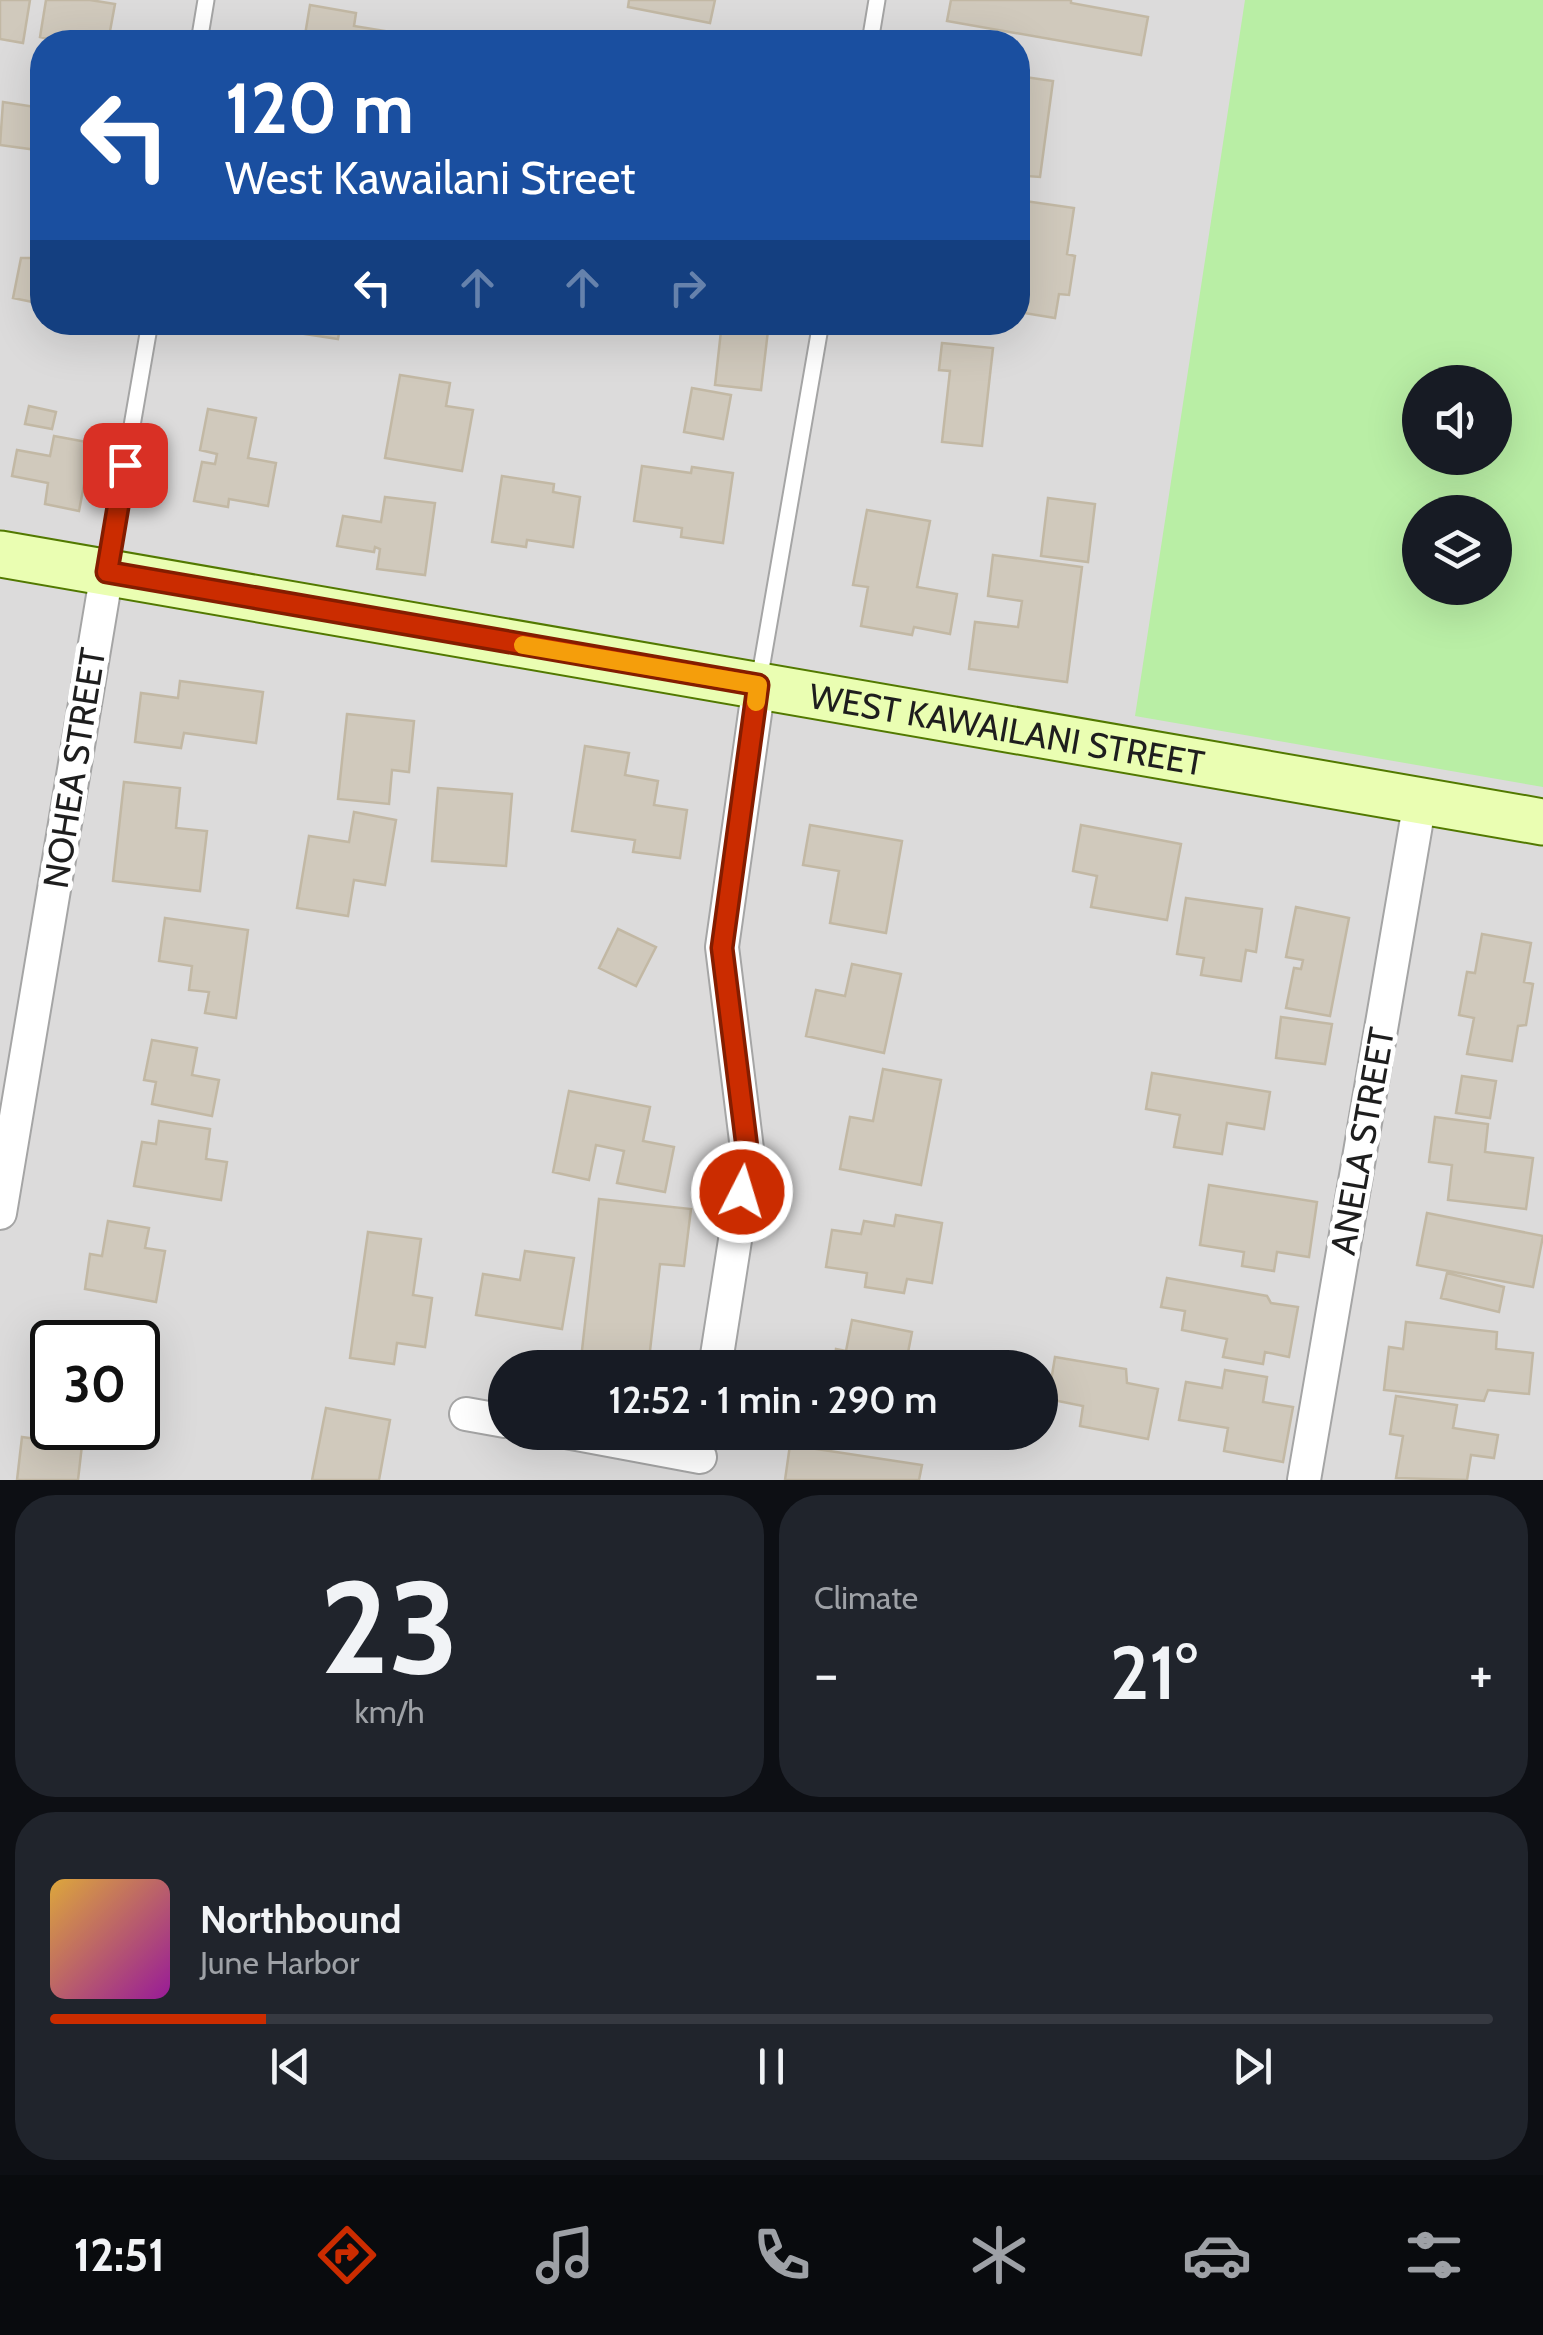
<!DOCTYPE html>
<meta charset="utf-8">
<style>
:root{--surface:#171b24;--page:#20242c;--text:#f1f3f6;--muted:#9ea1a6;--line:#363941;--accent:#cb2c00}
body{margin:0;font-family:Cabin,sans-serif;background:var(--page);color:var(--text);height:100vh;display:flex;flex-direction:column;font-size:38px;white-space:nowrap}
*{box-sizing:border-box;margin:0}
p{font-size:32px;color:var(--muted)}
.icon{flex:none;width:55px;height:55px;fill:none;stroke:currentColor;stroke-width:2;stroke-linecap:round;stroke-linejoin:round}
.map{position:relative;height:1480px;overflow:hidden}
.side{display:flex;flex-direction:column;gap:15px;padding:15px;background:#0d0f14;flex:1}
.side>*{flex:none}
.top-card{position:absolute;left:30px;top:30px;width:1000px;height:305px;border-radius:40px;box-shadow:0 10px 40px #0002;background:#1a4fa0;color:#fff;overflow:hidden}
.buttons{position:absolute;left:1402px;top:365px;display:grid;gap:20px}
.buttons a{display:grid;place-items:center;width:110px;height:110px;border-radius:50%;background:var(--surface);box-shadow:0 10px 40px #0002;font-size:50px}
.speed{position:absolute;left:30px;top:1320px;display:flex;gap:20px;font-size:50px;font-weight:700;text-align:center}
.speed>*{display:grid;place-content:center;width:130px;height:130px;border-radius:50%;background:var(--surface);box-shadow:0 10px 40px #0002;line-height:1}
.speed .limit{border:5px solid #111;border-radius:15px;background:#fff;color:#111}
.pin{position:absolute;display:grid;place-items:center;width:85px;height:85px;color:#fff;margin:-42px;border-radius:20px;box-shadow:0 5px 15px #0006}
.me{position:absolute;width:110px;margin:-55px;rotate:5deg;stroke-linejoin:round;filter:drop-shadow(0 0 8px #0008)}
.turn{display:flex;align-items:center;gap:35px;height:210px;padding:0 30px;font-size:45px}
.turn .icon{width:130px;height:130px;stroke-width:2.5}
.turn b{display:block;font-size:70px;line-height:85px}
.lanes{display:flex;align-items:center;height:95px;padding:0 30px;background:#0003;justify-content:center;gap:50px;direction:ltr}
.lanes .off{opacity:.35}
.big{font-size:75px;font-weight:600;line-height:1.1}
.side .widget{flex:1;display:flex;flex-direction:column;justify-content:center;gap:15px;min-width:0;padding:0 35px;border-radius:40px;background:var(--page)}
.side .dial{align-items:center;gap:0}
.dial b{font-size:130px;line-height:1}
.song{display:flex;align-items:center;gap:30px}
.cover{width:120px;height:120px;border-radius:15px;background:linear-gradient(135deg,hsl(40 70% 55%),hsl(300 70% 35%))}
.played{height:10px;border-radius:5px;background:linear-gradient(90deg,var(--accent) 15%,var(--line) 15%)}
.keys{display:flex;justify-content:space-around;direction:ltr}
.heat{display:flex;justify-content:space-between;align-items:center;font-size:55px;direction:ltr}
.side .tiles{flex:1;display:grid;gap:15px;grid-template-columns:1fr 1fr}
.widget:last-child{grid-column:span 2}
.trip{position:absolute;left:488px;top:1350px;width:570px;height:100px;border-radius:50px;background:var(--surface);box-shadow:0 10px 40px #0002;font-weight:600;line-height:100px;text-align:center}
.tabs{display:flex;height:160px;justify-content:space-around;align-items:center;background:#090b0e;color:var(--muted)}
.tabs .icon{width:70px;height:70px}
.tabs .active{color:var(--accent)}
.tabs b{font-size:45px;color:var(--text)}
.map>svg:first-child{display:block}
.residential{fill:#dcdbdb;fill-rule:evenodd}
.grass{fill:#b9eea5;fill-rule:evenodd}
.building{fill:#d0c9bc;stroke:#c2b8a4;stroke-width:2.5}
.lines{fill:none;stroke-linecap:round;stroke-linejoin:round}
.lane-casing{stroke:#a5a5a5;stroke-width:19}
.street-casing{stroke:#a5a5a5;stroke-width:36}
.secondary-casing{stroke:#527900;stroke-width:49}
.lane{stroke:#fff;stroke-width:15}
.street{stroke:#fff;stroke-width:32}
.secondary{stroke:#eafeb2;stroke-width:45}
.route-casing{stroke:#841d00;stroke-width:25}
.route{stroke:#cb2c00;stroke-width:18}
.slow{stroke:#f59e0b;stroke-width:18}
.labels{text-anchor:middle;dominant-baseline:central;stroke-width:10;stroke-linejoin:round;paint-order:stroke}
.street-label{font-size:35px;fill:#1e1e1e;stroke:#fff}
</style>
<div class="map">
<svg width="1543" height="1480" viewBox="0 0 1543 1480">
<rect width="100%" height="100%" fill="#f0eee3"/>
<path class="residential" d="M0,0H1543V1480H0ZM42,42H1018V322H42ZM1420,382H1495V458H1420ZM1420,512H1495V588H1420ZM52,1342H138V1428H52ZM505,1368H1040V1432H505Z"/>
<path class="grass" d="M1245,0H1543V787L1135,716ZM1420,382H1495V458H1420ZM1420,512H1495V588H1420Z"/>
<path class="building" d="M0,0H30L23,43L0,39Z
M46,0H90L115,4L108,42H61L40,37Z
M629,0H715L710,23L628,7Z
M951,0H1071V3L1148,17L1141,55L947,21Z
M310,5L356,13L354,26L397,33L395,42H294L295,39L304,41Z
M1018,76L1053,81L1040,177L1027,176L1025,188L1018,187Z
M3,102L42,108L37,150L0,145Z
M1018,200L1074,208L1067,254L1075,256L1069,295L1059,294L1055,318L1018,312Z
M42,216V304L13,298L21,258H33Z
M253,322H341L338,339L252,326Z
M645,322H677L676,333L644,328Z
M722,322H769L761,390L715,385Z
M942,343L993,348L982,446L942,442L950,371L939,370Z
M400,375L450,383L446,406L473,410L462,471L385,458Z
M692,388L731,395L723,439L684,432Z
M29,406L56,412L52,429L25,424Z
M208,409L256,418L248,458L276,463L268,506L229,499L228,507L194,501L202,462L215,464L217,454L200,450Z
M54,436L92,443L79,511L45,504L48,483L12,476L17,450L50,456Z
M642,466L691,473L692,467L733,473L723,543L681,537L682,528L634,521Z
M502,476L554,484L553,492L580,497L573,547L527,540L526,547L492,542Z
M385,497L435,503L425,575L377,569L380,549L375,547L374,552L337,546L343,516L381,522Z
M1048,498L1095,504L1088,562L1041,556Z
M867,510L930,521L917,587L957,594L950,634L914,627L912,635L861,626L868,587L853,585Z
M993,555L1082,567L1067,682L969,669L975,622L1018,627L1022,601L988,596Z
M180,681L263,692L256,743L184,733L181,748L135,742L141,693L178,698Z
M347,714L414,721L409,772L392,770L389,804L338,799Z
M585,746L629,753L625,775L658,781L654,805L687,810L680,858L633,852L635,840L572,831Z
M124,782L180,788L176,828L207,831L200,891L113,881Z
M438,788L512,794L506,866L432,861Z
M354,812L396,820L385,885L354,880L348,916L297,908L309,836L349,842Z
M810,825L902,841L886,933L830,923L839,871L803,865Z
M1081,825L1181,844L1167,920L1091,907L1097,876L1073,871Z
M1186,898L1262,909L1256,952L1246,950L1241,981L1201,975L1204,958L1177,954Z
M1296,907L1349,918L1330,1016L1286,1008L1294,968L1301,969L1303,960L1286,957Z
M165,918L248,930L236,1018L205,1013L209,992L189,990L192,966L159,961Z
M618,929L656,947L636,986L599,968Z
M1482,934L1531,943L1524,982L1533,984L1526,1025L1518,1026L1512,1061L1467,1054L1474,1018L1459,1015L1467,972L1475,973Z
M852,964L901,974L884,1053L806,1036L816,990L845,996Z
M1281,1017L1332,1024L1325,1064L1276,1058Z
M152,1040L197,1048L192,1075L219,1080L212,1116L152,1104L156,1082L144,1080Z
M883,1069L941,1080L921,1185L840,1169L850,1117L873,1121Z
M1152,1073L1270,1092L1264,1129L1227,1123L1222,1154L1174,1147L1180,1115L1146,1109Z
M1462,1076L1496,1081L1490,1118L1456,1113Z
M569,1091L650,1107L643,1141L674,1147L665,1192L617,1183L624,1151L596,1145L589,1180L553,1172Z
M1435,1117L1488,1124L1485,1152L1533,1158L1526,1209L1448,1200L1452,1165L1429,1162Z
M159,1121L210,1129L206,1159L227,1162L221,1200L134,1186L142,1142L156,1144Z
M1209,1185L1317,1202L1309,1257L1277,1252L1274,1271L1242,1266L1244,1252L1200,1245Z
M599,1199L691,1209L684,1266L660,1264L648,1368H580Z
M1427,1213L1543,1236L1533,1287L1417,1265Z
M896,1215L942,1223L932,1283L907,1279L904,1293L865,1287L867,1273L826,1267L832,1230L861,1234L864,1221L894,1226Z
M108,1221L149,1228L145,1248L165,1251L156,1302L85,1289L90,1254L102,1256Z
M368,1232L421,1239L413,1295L432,1298L425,1347L397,1343L394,1364L350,1358Z
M525,1251L574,1258L562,1329L476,1315L483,1274L520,1280Z
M1447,1273L1504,1287L1499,1312L1441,1298Z
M1167,1278L1267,1296L1271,1303L1298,1307L1289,1357L1265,1352L1263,1364L1223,1357L1227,1339L1182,1330L1185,1311L1161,1307Z
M852,1320L912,1332L905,1368H833L836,1349L846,1351Z
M1406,1322L1497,1332L1496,1349L1533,1353L1529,1394L1488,1390L1484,1401L1384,1390L1389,1347L1403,1349Z
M100,1332L158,1340L154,1365L145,1367L139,1410L138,1342H98Z
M1055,1357L1126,1369L1127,1383L1158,1389L1148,1439L1080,1426L1083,1406L1048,1399Z
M1225,1370L1267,1377L1263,1402L1293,1407L1283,1462L1224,1451L1228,1428L1179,1420L1186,1382L1222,1388Z
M1396,1396L1457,1405L1453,1428L1498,1435L1494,1458L1471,1455L1467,1480L1396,1478L1403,1436L1390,1434Z
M326,1408L390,1420L379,1480H312Z
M22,1437L82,1445L78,1480H17Z
M790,1445L922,1465L919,1480H785Z"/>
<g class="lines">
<defs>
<path id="lane" d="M199,42L206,0
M870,42L877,0
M107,570L150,322
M759,681L821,322"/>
<path id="street" d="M0,1213L107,572
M715,1368L748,1157L722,947L759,685
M466,1414L505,1421
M566,1432L700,1457
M1304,1480L1420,801"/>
<g id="secondary">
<path id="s1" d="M0,554L1543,822"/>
</g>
</defs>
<use href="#lane" class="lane-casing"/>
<use href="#street" class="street-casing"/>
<use href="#secondary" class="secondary-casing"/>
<use href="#lane" class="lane"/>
<use href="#street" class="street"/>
<use href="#secondary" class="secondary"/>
</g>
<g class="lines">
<defs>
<path id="route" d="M125,465L107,572L758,685L722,948L748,1156L742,1192"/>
</defs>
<use href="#route" class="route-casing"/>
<use href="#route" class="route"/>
<path class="slow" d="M523,645L758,685L756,702"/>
</g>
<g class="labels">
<g class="street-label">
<text stroke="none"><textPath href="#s1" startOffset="1022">WEST KAWAILANI STREET</textPath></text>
<text transform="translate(74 768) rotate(-81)">NOHEA STREET</text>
<text transform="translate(1362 1141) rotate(-80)">ANELA STREET</text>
</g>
</g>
</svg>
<div class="buttons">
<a><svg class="icon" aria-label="sound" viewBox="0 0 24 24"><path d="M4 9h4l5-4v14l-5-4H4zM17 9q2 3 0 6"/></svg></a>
<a><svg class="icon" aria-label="layers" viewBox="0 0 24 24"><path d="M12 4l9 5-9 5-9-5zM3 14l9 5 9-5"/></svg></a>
</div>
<div class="speed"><div class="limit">30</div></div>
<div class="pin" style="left:125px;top:465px;background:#d93025"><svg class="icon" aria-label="arrive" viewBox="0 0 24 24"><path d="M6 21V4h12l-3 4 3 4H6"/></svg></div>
<svg class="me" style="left:742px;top:1192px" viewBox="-20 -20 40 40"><circle r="17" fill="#cb2c00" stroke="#fff" stroke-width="3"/><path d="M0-11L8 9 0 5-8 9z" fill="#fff"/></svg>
<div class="trip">12:52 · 1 min · 290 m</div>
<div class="top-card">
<div class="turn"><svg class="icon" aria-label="left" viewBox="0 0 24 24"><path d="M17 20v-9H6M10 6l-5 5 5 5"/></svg><div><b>120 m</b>West Kawailani Street</div></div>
<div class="lanes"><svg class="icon" aria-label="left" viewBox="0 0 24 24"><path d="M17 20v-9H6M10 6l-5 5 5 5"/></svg><svg class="icon off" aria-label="ahead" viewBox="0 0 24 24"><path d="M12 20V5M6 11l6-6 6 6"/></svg><svg class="icon off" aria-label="ahead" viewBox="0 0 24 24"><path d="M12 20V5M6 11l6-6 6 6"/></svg><svg class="icon off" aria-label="right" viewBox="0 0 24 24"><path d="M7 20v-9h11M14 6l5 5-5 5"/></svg></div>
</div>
</div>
<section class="side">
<div class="tiles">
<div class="widget dial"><b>23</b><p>km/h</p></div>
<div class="widget"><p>Climate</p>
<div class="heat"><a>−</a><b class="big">21°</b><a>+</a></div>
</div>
<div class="widget">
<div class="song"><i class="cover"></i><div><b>Northbound</b><p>June Harbor</p></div></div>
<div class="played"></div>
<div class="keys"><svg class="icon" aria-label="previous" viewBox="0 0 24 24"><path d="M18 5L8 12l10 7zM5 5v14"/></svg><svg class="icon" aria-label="pause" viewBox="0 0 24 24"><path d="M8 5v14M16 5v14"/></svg><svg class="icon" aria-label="next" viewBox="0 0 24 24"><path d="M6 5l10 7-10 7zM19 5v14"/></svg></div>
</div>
</div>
</section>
<nav class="tabs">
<b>12:51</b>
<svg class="icon active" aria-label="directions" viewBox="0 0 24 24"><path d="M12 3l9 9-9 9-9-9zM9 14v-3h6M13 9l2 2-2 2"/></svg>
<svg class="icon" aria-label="music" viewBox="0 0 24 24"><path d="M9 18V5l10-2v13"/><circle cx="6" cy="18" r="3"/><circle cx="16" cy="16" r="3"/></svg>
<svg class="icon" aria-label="phone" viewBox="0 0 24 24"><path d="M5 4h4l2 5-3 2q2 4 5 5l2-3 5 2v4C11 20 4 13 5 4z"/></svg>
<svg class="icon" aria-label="climate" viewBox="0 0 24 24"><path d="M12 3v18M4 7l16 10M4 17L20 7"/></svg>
<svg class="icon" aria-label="car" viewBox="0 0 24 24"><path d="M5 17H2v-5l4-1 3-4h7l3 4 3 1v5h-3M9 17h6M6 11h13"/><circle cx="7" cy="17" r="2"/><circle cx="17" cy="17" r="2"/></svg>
<svg class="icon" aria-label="filters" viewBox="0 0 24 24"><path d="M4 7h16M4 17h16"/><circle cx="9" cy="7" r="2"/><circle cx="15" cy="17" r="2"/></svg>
</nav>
